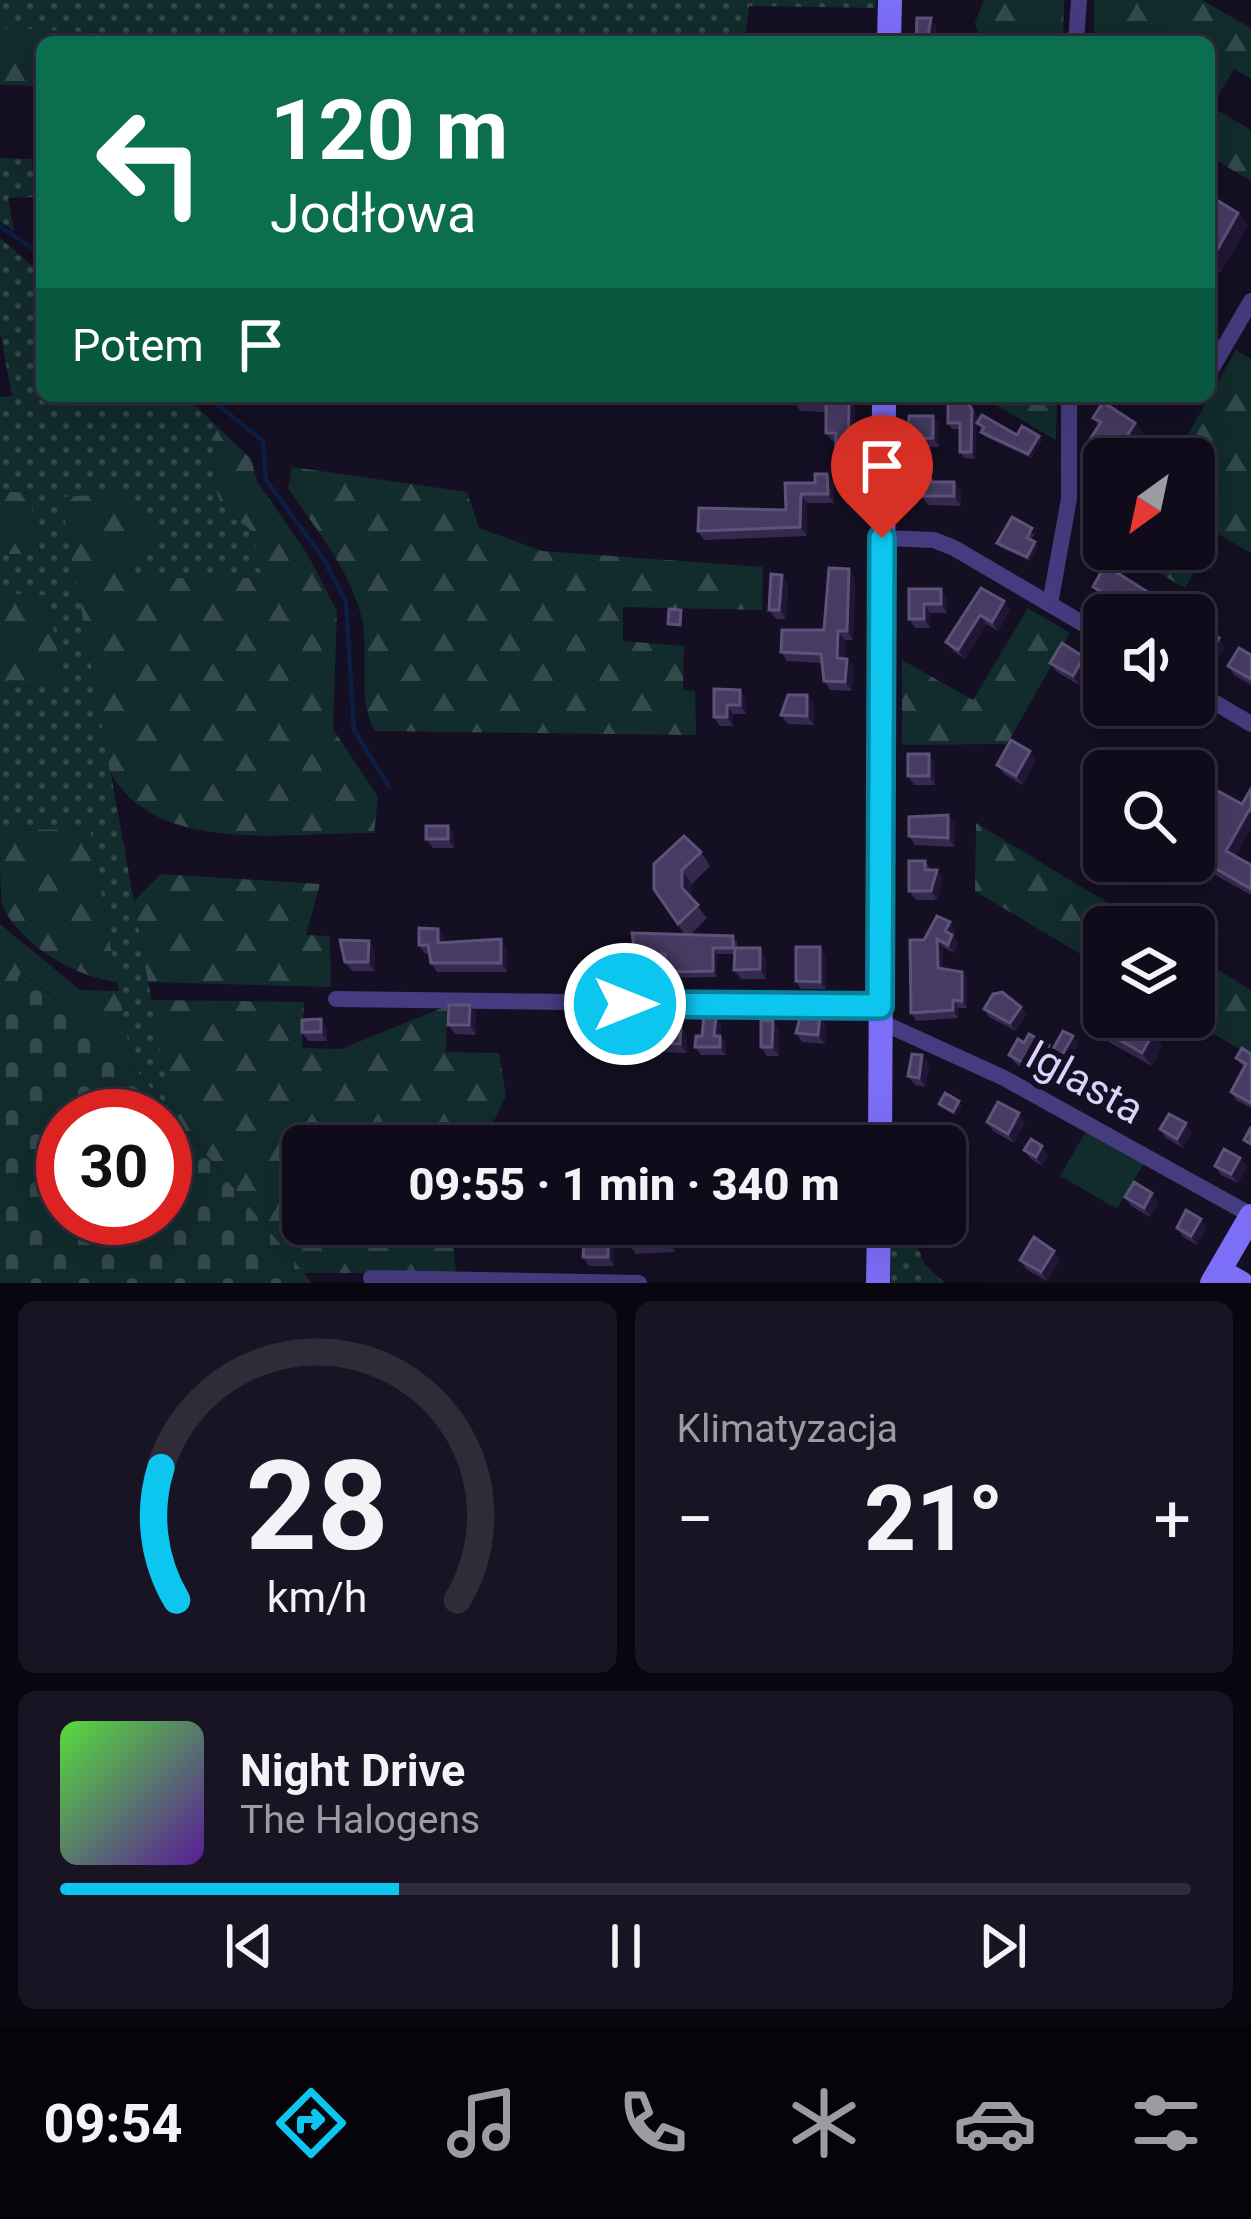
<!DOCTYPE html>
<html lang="pl">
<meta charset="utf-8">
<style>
:root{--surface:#0f0b1a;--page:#181423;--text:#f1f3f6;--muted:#9b9ba2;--line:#2f2b39;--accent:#0cc6f0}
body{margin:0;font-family:Roboto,sans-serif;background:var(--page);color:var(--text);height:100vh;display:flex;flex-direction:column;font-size:45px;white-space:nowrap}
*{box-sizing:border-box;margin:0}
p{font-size:39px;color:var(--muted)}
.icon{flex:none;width:66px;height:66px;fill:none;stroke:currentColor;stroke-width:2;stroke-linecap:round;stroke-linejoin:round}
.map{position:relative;height:1283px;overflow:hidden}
.sheet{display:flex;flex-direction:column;gap:18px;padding:18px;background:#08060e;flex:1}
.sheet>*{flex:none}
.top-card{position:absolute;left:36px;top:36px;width:1179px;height:366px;border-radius:18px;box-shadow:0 12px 48px #0002,0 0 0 3px var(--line);background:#0b6e4f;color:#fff;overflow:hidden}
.needle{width:78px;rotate:213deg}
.controls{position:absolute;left:1083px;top:438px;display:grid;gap:24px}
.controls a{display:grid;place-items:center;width:132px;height:132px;border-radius:18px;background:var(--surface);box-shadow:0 12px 48px #0002,0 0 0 3px var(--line);font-size:60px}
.speed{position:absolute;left:36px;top:1089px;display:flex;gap:24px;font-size:60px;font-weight:700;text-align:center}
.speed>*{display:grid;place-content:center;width:156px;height:156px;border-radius:50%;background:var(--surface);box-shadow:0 12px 48px #0002,0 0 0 3px var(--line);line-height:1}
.speed .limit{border:18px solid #d22;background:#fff;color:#111}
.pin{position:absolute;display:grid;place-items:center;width:102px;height:102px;color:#fff;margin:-123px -51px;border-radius:50% 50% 50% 0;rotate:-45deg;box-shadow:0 0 12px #0007}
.pin .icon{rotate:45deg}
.me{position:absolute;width:132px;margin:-66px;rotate:90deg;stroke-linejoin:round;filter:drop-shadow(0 0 9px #0008)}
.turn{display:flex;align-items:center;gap:42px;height:252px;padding:0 36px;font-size:54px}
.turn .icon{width:156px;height:156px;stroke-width:2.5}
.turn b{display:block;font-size:84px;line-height:102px}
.then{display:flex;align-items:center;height:114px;padding:0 36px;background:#0003;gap:24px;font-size:45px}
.big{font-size:90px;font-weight:800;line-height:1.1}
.sheet .widget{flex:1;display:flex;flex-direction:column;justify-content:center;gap:18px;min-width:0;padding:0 42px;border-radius:18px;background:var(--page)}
.sheet .dial{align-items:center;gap:0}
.dial svg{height:312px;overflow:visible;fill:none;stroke:var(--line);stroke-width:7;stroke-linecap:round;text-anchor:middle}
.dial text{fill:var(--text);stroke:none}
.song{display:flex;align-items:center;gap:36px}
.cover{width:144px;height:144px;border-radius:18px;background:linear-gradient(135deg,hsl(110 70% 55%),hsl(270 70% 35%))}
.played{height:12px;border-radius:6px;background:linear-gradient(90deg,var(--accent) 30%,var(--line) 30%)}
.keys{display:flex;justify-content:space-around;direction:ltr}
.heat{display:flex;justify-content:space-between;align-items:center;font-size:66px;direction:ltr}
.sheet .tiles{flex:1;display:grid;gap:18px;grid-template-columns:1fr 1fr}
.widget:last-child{grid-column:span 2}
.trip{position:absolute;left:282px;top:1125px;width:684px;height:120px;border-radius:18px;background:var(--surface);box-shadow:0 12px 48px #0002,0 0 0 3px var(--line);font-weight:800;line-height:120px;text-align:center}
.tabs{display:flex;height:192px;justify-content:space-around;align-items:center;background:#06040a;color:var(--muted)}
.tabs .icon{width:84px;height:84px}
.tabs .on{color:var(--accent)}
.tabs b{font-size:54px;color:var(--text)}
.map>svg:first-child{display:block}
.grass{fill:url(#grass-dots)}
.forest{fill:url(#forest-firs)}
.cemetery{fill:url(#cemetery-stones);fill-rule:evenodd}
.green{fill:#122b2c}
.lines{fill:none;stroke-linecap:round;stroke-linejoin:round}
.stream{stroke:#0e1d42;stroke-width:4.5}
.street{stroke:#443c7f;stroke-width:16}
.secondary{stroke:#7d6ef8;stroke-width:24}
.wall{fill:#34294f}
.shaded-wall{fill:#1f1735}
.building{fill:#463b62;stroke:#5d537a;stroke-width:3}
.route-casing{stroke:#08819c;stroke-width:30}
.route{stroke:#0cc6f0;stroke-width:21}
.labels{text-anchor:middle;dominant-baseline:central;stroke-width:12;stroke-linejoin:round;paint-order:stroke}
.street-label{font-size:42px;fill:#dbd2fd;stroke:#140f22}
</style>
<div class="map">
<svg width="1251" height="1283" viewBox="0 0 1251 1283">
<defs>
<pattern id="grass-dots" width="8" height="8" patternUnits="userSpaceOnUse" patternTransform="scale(3)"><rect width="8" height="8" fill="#122b2c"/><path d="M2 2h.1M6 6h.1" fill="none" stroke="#34494c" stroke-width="1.8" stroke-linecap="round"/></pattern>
<pattern id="forest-firs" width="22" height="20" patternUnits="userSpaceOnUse" patternTransform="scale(3)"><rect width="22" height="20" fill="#122b2c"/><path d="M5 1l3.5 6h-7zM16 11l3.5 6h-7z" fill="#34494c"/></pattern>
<pattern id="cemetery-stones" width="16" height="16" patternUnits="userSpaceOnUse" patternTransform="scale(3)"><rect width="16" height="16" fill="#122b2c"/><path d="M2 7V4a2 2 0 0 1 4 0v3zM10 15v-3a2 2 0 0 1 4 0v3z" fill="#34494c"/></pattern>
</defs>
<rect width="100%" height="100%" fill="#140f22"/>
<path class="grass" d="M0,0H876L875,8L749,6L745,42H176L169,36L0,28Z
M0,158L32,159L36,197L8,198L14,231L0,222Z
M0,238L42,274V396H185L219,428L212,438C218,460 211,483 221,503C236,532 262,517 255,563L268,578H141L124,566L154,534L61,497L172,1113L132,1065L90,830L0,829V680H63L47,596L0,594V554L40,553L29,493L0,491V397L12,396L0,332Z
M892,1224H908L925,1265L945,1283H891Z"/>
<path class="forest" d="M984,0H1064L1063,42H980L975,22Z
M1094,0H1202L1251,28V79L1234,69L1212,107L1251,130V181L1209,156V42H1094Z
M0,28L169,36L176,42H42L40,86L0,85Z
M1236,350L1251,359V553L1194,520V459H1174Z
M980,396H1057L1056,440Z
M219,428L251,459L257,481L308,555L337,611L333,729L378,797L374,833C292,832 156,857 110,772L61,497L113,494L137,502L155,534L125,566L141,578H266L255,563C262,517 236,532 221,503C211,483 218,460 212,438Z
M292,467L467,492L479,528L542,551L763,567L762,610L623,607V641L684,646L683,690L695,691L696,735L375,731C356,699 370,655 362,619C350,569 316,530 288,488Z
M0,491L29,493L40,554H0Z
M1194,546L1207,550L1185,588L1117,549H1159L1171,557Z
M0,594L47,595L63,681L0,680Z
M1028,608L1070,633L1007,744L902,745V660L973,700Z
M976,823L1148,927H1104V968L975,891Z
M0,829L90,830L117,982C76,977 21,946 2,905C0,887 0,850 0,829Z
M161,874L320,884L306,935L330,936L331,987L148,982L134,901Z
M0,924L80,990L119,991L132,1065L116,1046L22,973L0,1004Z
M1194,955L1251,990V1056L1185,1017H1194Z
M151,1000L304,1002L302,1048L341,1049L447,1006L446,1052L499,1053L506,1096L482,1146H303V1224H451L456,1273H303L172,1113Z"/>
<path class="cemetery" d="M21,973L116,1046L312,1283H0V1004ZM63,1116H165V1218H63Z"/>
<path class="green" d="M1086,1131L1144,1163L1117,1209L1060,1176Z"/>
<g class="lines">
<path class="stream" d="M0,226L42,255
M207,396L263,441L266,480L323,558L346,602L354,730L389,787"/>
<path class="street" d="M1076,42L1079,0
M1209,373L1251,301
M882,538L934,540L954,548L1104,636
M1050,604L1069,499V396
M1194,690L1251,724
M336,999L880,1006
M881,1022L1004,1078L1251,1215
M371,1278L639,1283"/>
<path class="secondary" d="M889,42L890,0
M880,1146L884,396
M1220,1271L1241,1283
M878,1283L879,1224
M1212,1283L1251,1216"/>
</g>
<path class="wall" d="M1209,209L1238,213L1248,226L1221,272L1209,265Z
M855,396L854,484L841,483L835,474L836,441H832L826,433V412L800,411L794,402Z
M911,396H933V401H914Z
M972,406L977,417L975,459L964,458L960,452V429H952L948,423Z
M933,416L939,425V447L915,448L908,439Z
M1093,418L1135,423L1145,436L1130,459H1104V462L1097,457L1087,444L1099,426Z
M977,423L1042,440L1031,458L984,436L981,432L982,429Z
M827,474L834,483V503H807V536L704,540L698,531L786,510L785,483H815Z
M933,478L934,482H954L961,491V506L928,505L922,496H915L909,487Z
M1035,533L1031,540L1038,547L1030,561L1000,547L997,543Z
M849,569L855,578L853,640H845L844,658L847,659L853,668L852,691L830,690L824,681L822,663L787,661L781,652L824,630Z
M788,584L786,619H776L769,610Z
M1093,587L1171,612L1170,615H1134L1099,596Z
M981,588L1004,601L1010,610L998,631L986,624L965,659L953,651L946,642Z
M909,589L947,598V613H930V628H915L909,619Z
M1194,624L1225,647L1215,664L1194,652Z
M1251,655V685L1234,675L1228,666Z
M1050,663L1091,666L1079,685L1057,672Z
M714,689L746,699V714H733V726H720L714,717Z
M807,695L814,704V725L788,724L781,715Z
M1087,697L1130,705L1120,722L1093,706Z
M1036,760L1023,785L1004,774L997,765Z
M935,763V785H914L908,776Z
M1251,789V828L1235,856L1251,865V895L1196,864L1194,860V846L1206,825L1198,821L1194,815V807L1212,797L1242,804Z
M955,824V847L915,845L909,836Z
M448,826L454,835V848H433L426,839Z
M701,852L710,866L692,884L691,898L707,918L690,935L737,941V948L766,957V979H741L734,970L735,954H717V977L672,978L668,972L666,959L639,958L635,953L685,935L654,889Z
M925,861L931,870H937L943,879L937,900H916L909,891Z
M950,922L955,930L953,935L958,943L954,953L943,947V969L962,972L967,980V1008H958V1018L916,1021L911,1013L924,940Z
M438,929L444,938V943L501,939L507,949V972H437L431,963L429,954H425L419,945Z
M375,950V971H352L345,962Z
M826,955V989H801L796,981Z
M470,1005L476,1014V1035L455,1034L448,1025Z
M1021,1007L1026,1014L1016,1031L989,1017L984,1009Z
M669,1016L676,1026L687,1035V1053L665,1052L660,1045H614L608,1036Z
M716,1016L721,1024L720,1036L726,1044V1055H701L695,1047Z
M1162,1017L1153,1034L1162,1047L1152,1066L1110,1043L1101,1029L1131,1021Z
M773,1021L779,1030V1056H767L761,1047Z
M826,1024L825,1044L802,1042L796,1033Z
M327,1028V1041H308L302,1032Z
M1055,1054L1042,1079L1016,1064L1009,1055Z
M1251,1054V1108L1236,1100L1231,1092L1244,1068L1236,1058Z
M922,1055L929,1064L925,1087L915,1085L908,1076Z
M1066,1084L1100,1086L1091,1103L1072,1093Z
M1110,1109L1144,1111L1135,1128L1117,1118Z
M1019,1113L1025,1122L1014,1143L993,1131L987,1122Z
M1160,1129L1192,1132L1183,1148L1166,1138Z
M1042,1146L1048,1155L1042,1166L1031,1159L1024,1150Z
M1240,1158L1247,1167L1238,1183L1221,1175L1215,1166Z
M1125,1197L1159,1202L1150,1217L1131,1206Z
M531,1226V1241H516L510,1232Z
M1177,1228H1207L1197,1245L1183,1237Z
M608,1236L614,1245V1266H589L583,1257Z
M675,1237V1252L636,1254L630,1246Z
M1054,1251L1060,1260L1047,1281L1026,1269L1020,1260Z"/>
<path class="shaded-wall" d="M931,18L937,27L934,42H927Z
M1238,213L1248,226L1221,272L1212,259Z
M849,396H855L854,484L848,475Z
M967,400L977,417L975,459L971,452Z
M933,416L939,425V447L933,438Z
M1135,423L1145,436L1130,459H1113Z
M1039,436L1042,440L1031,458L1028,454Z
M827,474L834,483V503L828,494Z
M954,482L961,491V506L954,496Z
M801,494L807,503V536L800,527Z
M1035,542L1038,547L1030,561L1027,557Z
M849,569L855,578L853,640L847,631Z
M782,575L788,584L786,619L779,610Z
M941,589L947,598V613L941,604Z
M1004,601L1010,610L998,631L992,622Z
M1165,603L1171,612L1170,615H1158Z
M924,604L930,613V628L924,619Z
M980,615L986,624L965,659L958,650Z
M838,631L845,640L843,667L837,658Z
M1219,638L1225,647L1215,664L1209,655Z
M1084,657L1091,666L1079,685L1073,676Z
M847,659L853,668L852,691L845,682Z
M740,690L746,699V714L740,705Z
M807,695L814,704V725L807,716Z
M727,705L733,714V726L727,717Z
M1118,705H1130L1120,722L1114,713Z
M1030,751L1036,760L1023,785L1016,776Z
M929,754L935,763V785L929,776Z
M1249,810L1251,813V828L1232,861L1226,851Z
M948,815L955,824V847L948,838Z
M448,826L454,835V848L448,839Z
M682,870L692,884L691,901L682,888Z
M937,870L943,879L937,900L931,891Z
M950,922L955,930L953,935L958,943L954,953L948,945L945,931Z
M438,929L444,938V952L438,943Z
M501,939L507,949V972L501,963Z
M937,939L943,947V976L938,968Z
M369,941L375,950V971L368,962Z
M820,947L826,955V989L820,982Z
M713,948L717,954V977L713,971Z
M760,948L766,957V979L760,969Z
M962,972L967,980V1008L962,1001Z
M953,1000L958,1008V1018L953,1010Z
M470,1005L476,1014V1035L469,1025Z
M1021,1007L1026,1014L1016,1031L1010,1023Z
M820,1015L826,1024L825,1044L818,1035Z
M716,1016L721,1024L719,1044L714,1036Z
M1145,1017H1162L1153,1034L1162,1047L1152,1066L1142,1053L1140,1026Z
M321,1019L327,1028V1041L321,1032Z
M773,1021L779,1030V1056L772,1047Z
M681,1026L687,1035V1053L680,1044Z
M720,1036L726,1044V1055L720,1047Z
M1073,1036L1079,1045L1069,1064L1062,1055Z
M1049,1045L1055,1054L1042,1079L1036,1070Z
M922,1055L929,1064L925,1087L919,1078Z
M1094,1077L1100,1086L1091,1103L1084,1094Z
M959,1101L962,1106L956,1116L953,1112Z
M1138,1102L1144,1111L1135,1128L1129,1119Z
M1019,1113L1025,1122L1014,1143L1008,1134Z
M1186,1123L1192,1132L1183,1148L1177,1139Z
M1042,1146L1048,1155L1042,1166L1036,1157Z
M1240,1158L1247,1167L1238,1183L1231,1174Z
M954,1188L960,1196L946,1220L945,1203Z
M1152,1193L1159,1202L1150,1217L1144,1208Z
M1201,1219L1207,1228L1197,1245L1191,1236Z
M525,1224L531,1226V1241L525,1232Z
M669,1228L675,1237V1252L669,1244Z
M608,1236L614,1245V1266L608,1257Z
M1054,1251L1060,1260L1047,1281L1041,1272Z"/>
<path class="building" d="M917,18H931L927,42H916Z
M1215,199L1238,213L1212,259L1209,257V209Z
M794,396H849L848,475L835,474L836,433H826V403L794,402Z
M948,400H967L972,410L971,452H960V423H948Z
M1103,402L1135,423L1113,459L1087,444L1101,422L1093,418Z
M982,415L1017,435L1022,426L1039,436L1028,454L981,432L984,427L977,423Z
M909,416H933V438L908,439Z
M908,469H927L931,482H954V496H922V487H909Z
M815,474H827L828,494H801L800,527L698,531L699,508L786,510L785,483H815Z
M1012,517L1032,528L1027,538L1035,542L1027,557L997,543Z
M1105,565L1165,603L1158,615H1145L1093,587Z
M829,568L849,569L847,631H838L837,658L847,659L845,682L824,681L821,654L781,652L782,630H824Z
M771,574L782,575L779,610H769Z
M981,588L1004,601L992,622L980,615L958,650L946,642Z
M909,589H941V604H924V619H909Z
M669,609L681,610L680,625L668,624Z
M1194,624L1219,638L1209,655L1194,647Z
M1062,643L1084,657L1073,676L1050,663Z
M1239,648L1251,655V679L1228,666Z
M1098,678L1104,681V705H1118L1114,713L1087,697Z
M714,689L740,690V705H727V717H714Z
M788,695H807V716L781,715Z
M1011,740L1030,751L1016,776L997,765Z
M908,754H929V776H908Z
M1155,754L1175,771H1145Z
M1251,789V811L1249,810L1226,851L1251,865V889L1194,856V846L1208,821L1194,813V807L1203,792L1212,797L1216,790L1242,804Z
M948,815V838L909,836V817Z
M426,826H448V839H426Z
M684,836L701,852L682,870V888L698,905L678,924L654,889V864Z
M909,861H925V870H937L931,891H909Z
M937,916L950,922L945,931L952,935L948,945L937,939L938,968L962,972V1001L953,1000V1010L911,1013L910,940H924Z
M419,928L438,929V943L501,939V963H431L428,945H419Z
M632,933L733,936V948H713V971L668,972L665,954L635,953Z
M340,940L369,941L368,962H345Z
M796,947H820V982L796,981Z
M735,948H760V969L734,970Z
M1002,992L1021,1007L1010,1023L984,1009L993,994Z
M449,1005H470L469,1025H448Z
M801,1014L820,1015L818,1035L796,1033Z
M704,1015L716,1016L714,1036H720V1047H695L696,1036H702Z
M613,1016H669V1026H681L680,1044L659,1043V1036H608Z
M1108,1017H1124L1131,1021L1133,1017H1145L1140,1026L1153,1034L1142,1053L1101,1029Z
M321,1019V1032H302V1020Z
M761,1020L773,1021L772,1047H761Z
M1063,1031L1073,1036L1062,1055L1053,1049Z
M1029,1034L1049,1045L1036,1070L1009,1055L1018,1039L1024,1043Z
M1242,1048L1251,1054V1103L1231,1092L1246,1064L1236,1058Z
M912,1054L922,1055L919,1078L908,1076Z
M1075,1067L1094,1077L1084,1094L1066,1084Z
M1120,1092L1138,1102L1129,1119L1110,1109Z
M945,1093L959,1101L953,1112L939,1104Z
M998,1102L1019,1113L1008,1134L987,1122Z
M1169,1114L1186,1123L1177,1139L1160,1129Z
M1251,1127V1144L1244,1140Z
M1031,1139L1042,1146L1036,1157L1024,1150Z
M1224,1149L1240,1158L1231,1174L1215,1166Z
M1134,1182L1152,1193L1144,1208L1125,1197Z
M945,1183L954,1188L945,1203Z
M1186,1210L1201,1219L1191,1236L1177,1228Z
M510,1224H525V1232H510Z
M631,1225L669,1228V1244L630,1246Z
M608,1236V1257H583L584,1239Z
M1034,1237L1054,1251L1041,1272L1020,1260Z"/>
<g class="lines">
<defs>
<path id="route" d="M625,1004L880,1006L882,538"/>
</defs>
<use href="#route" class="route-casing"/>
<use href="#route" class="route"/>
</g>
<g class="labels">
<g class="street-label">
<text transform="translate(1085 1082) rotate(29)">Iglasta</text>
</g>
</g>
</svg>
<div class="controls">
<a><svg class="needle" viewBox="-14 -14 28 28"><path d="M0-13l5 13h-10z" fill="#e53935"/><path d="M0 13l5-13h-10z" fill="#9b9ba2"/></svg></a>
<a><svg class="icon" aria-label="sound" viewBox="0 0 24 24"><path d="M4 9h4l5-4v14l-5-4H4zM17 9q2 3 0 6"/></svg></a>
<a><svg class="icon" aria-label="search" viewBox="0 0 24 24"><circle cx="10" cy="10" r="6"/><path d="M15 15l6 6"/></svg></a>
<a><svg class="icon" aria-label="layers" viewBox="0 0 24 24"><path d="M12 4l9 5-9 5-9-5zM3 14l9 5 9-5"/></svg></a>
</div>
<div class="speed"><div class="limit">30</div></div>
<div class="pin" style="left:882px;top:538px;background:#d93025"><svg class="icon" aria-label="arrive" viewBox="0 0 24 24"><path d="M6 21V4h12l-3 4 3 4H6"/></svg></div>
<svg class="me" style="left:625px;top:1004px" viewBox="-20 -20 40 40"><circle r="17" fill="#0cc6f0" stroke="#fff" stroke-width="3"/><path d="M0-11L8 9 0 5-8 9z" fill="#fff"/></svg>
<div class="trip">09:55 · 1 min · 340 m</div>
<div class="top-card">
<div class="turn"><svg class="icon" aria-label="left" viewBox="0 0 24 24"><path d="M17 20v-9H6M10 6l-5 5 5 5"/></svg><div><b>120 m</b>Jodłowa</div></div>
<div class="then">Potem<svg class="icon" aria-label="arrive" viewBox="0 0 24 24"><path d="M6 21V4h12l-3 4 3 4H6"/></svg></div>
</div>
</div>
<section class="sheet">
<div class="tiles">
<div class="widget dial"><svg viewBox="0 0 100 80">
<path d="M14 69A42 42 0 1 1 86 69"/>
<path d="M14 69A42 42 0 0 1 10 35" stroke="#0cc6f0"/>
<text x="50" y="56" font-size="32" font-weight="700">28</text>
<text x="50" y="72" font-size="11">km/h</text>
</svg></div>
<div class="widget"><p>Klimatyzacja</p>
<div class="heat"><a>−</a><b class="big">21°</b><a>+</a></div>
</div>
<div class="widget">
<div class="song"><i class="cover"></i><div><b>Night Drive</b><p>The Halogens</p></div></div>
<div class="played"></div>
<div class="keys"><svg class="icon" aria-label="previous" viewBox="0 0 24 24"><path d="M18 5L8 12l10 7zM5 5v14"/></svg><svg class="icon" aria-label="pause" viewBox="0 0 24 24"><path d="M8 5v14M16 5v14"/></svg><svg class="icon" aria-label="next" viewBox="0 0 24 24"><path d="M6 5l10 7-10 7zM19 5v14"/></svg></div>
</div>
</div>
</section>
<nav class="tabs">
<b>09:54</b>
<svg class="icon on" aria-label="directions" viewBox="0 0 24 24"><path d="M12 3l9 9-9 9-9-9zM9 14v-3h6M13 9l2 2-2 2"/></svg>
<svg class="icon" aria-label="music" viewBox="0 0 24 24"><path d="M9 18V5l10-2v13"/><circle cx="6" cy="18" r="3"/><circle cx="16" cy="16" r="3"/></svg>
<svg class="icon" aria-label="phone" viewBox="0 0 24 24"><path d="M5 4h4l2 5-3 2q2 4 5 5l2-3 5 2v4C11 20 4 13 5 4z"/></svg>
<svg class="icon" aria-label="climate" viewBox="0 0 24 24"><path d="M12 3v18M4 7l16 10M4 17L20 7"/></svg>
<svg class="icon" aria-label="car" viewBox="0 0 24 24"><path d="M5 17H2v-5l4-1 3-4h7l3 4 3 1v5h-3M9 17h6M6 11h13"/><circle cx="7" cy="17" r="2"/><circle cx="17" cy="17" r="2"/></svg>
<svg class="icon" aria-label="filters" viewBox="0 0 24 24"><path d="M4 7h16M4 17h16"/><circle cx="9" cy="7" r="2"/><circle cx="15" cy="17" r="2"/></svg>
</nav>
